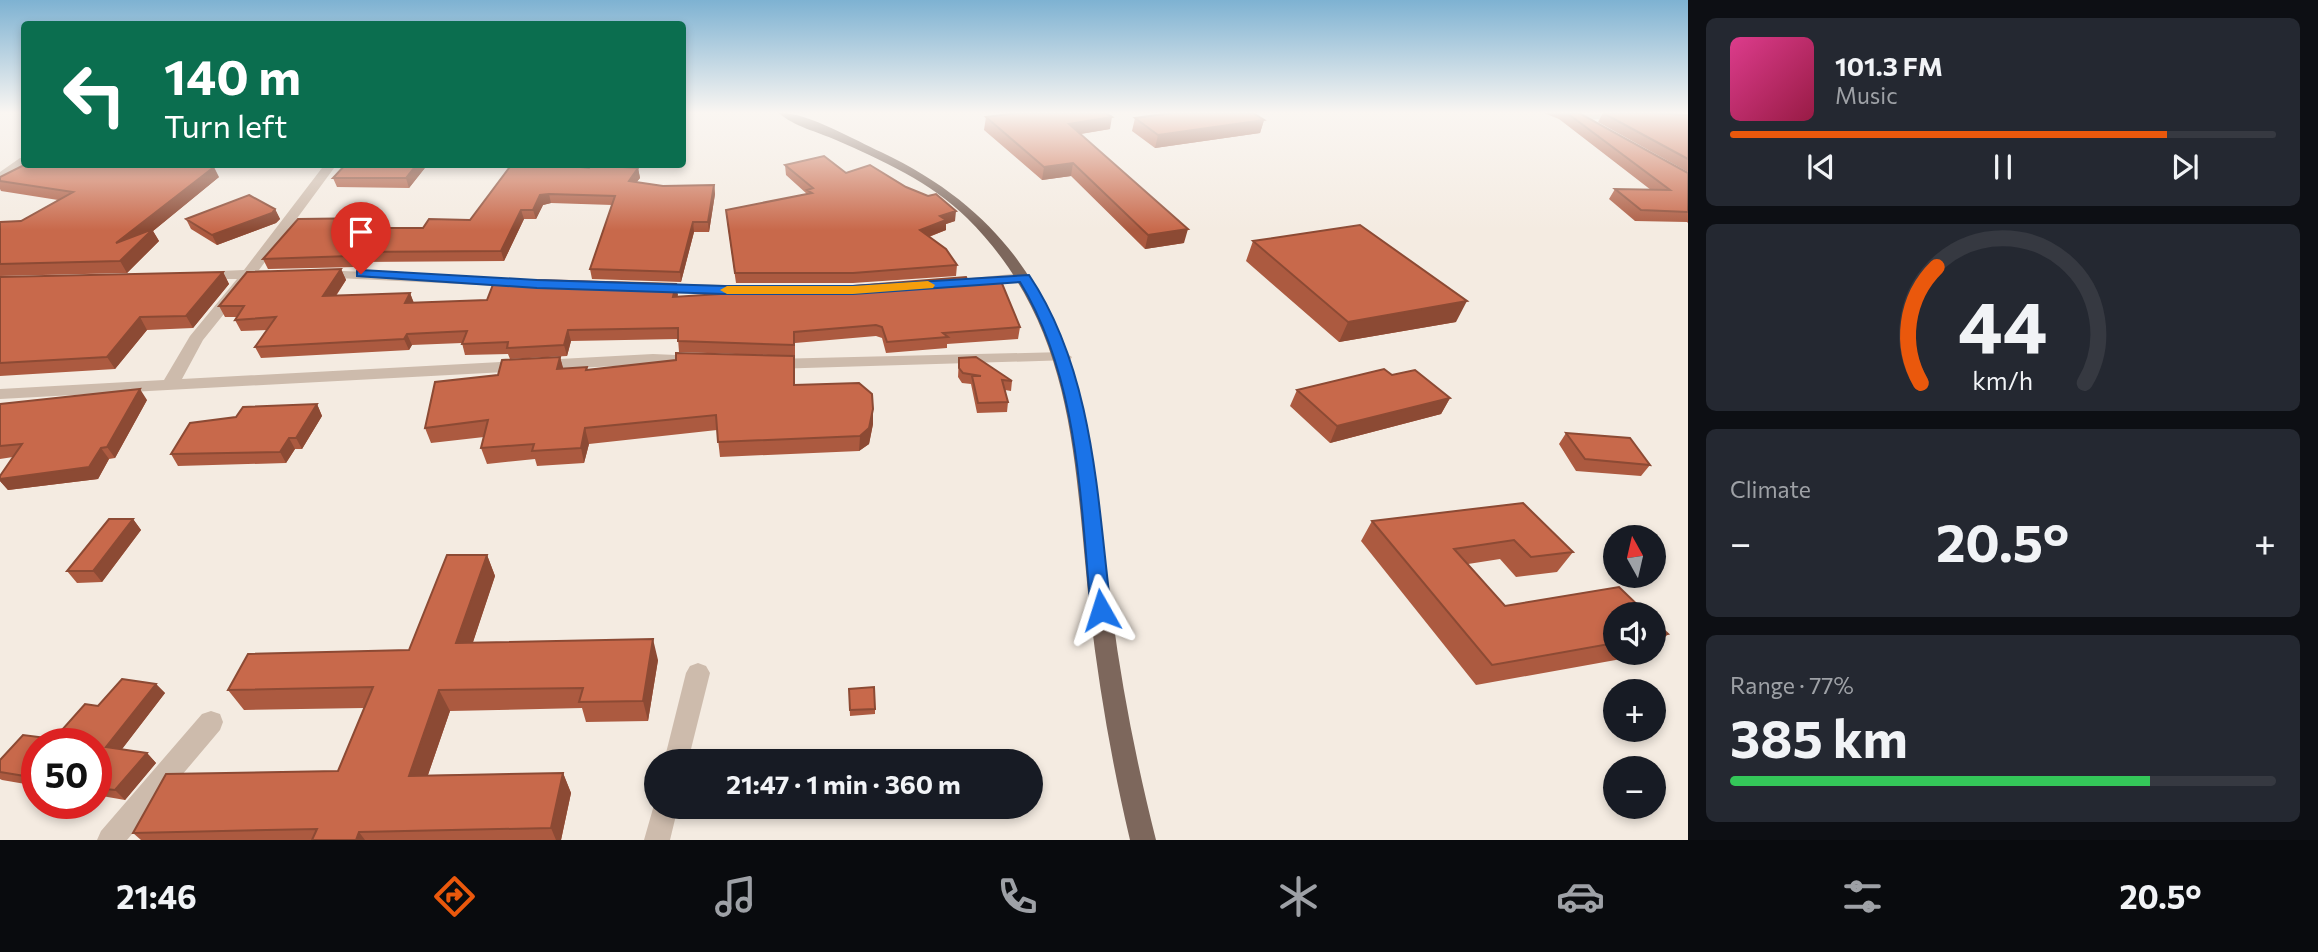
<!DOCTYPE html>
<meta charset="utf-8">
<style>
:root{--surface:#171b24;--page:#242831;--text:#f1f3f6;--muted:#9ea1a6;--line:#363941;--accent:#ea580c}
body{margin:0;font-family:Commissioner,sans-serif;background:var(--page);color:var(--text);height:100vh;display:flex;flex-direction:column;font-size:26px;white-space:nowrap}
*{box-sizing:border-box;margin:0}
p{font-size:23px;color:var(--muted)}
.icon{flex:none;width:38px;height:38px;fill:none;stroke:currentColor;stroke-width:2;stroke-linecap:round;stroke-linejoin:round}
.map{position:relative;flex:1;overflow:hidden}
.panel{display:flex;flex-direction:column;gap:18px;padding:18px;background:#0d0f14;width:630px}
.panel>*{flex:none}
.top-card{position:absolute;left:21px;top:21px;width:665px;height:147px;border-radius:7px;box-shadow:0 4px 10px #0003;background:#0b6e4f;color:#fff;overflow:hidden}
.needle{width:46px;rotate:352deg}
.tools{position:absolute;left:1603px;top:525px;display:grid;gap:14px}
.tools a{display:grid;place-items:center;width:63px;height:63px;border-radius:50%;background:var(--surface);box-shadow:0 4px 10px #0003;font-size:35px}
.speed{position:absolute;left:21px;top:728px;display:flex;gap:14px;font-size:35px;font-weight:700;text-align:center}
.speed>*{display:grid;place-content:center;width:91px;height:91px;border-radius:50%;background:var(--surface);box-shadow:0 4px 10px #0003;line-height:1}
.speed .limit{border:10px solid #d22;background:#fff;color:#111}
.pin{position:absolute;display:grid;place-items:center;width:60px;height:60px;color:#fff;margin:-72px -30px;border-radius:50% 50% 50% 0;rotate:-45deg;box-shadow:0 0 7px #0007}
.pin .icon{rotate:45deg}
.me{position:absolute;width:77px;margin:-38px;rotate:354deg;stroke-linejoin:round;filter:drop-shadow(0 0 5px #0008)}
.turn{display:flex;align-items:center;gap:24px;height:147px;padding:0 28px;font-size:32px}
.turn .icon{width:91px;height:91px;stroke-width:2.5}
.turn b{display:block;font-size:49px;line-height:60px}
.big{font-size:52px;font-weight:700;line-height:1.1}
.panel .widget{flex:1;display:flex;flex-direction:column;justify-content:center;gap:10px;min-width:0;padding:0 24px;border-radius:10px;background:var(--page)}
.panel .dial{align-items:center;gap:0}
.dial svg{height:182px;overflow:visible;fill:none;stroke:var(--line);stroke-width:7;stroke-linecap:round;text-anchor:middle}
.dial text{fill:var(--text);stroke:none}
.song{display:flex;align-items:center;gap:21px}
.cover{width:84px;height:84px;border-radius:10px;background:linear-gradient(135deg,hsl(330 70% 55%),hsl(340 70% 35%))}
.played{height:7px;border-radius:4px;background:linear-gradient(90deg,var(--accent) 80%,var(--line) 80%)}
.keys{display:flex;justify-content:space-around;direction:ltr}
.heat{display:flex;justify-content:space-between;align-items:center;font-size:38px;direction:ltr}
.charge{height:10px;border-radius:5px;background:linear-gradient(90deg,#34c759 77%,var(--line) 0)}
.trip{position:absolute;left:644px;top:749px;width:399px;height:70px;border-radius:35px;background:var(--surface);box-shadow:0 4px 10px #0003;font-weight:700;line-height:70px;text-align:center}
.menu{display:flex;height:112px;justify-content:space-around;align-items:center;background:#090b0e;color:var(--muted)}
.menu .icon{width:49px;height:49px}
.menu .current{color:var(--accent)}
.menu b{font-size:32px;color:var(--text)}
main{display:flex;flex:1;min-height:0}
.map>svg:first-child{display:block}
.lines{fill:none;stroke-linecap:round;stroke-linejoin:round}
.minor{fill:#cdbbac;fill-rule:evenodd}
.major{fill:#7d675c;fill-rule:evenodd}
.wall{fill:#ac5a40}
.shaded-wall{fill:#8c4a34}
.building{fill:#c8694b;stroke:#8c4a34;stroke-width:2}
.route{fill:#1a73e8;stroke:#114b97;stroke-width:2}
.slow{fill:#f59e0b}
</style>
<main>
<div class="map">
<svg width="1688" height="840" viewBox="0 0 1688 840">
<rect width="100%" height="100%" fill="#f4ebe1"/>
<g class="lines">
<path class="minor" d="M1629,113L1631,115L1626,118L1581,120L1576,117L1581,114Z
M20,158H24L27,164L0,181V172Z
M325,164H337L259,270H269L276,274L269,278L252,279L203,340L182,379L653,354L699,356L707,361L699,366L653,364L0,399V389L164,380L190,336L237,279H203L196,275L198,272L244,270Z
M322,270L518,279L525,283L518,287L317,277V271Z
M1024,273L1031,277L1029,280L951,288L944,284L951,280Z
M654,283L759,286L766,290L759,294L649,290V284Z
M1064,352L1072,357L1070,360L772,369L764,364L772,359Z
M698,663L706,666L710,673L688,761H664L686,673L690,666Z
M211,711L220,714L223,722L220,730L127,840H97L101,831L202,714Z
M656,798V807H678L670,840H644Z"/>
<path class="major" d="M779,113C805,111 855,140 881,152C1084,248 1085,417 1112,612C1122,689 1137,765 1156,840H1130C1112,764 1099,688 1090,611C1074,467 1078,328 967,218C931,182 881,160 836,140C818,132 793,126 779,113Z"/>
</g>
<path class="wall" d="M1544,113H1579L1688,173V223L1687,222L1635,221L1609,199L1615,189L1651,190L1559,119Z
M1603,113L1688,115V172L1598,122Z
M986,117L1110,129L1081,134L1184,243L1145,249L1071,176L1042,180L984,130Z
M1135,118L1264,120L1260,133L1155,148L1132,131Z
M428,164L409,188L337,187L333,178Z
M785,165L846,173L955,221L946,224V230L929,237L957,265L956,276L853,283H736L727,220L807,194L786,175Z
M589,168H638L640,178L636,182L663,186L714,185L715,194L709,232H694L681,282L592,279L590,269L612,205L551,203L543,205L536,219H524L504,261L358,262L355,267L268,269L263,259L378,228H423L470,220Z
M0,177H219L153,231L159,241L127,273L0,276V222L21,221L58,200L1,191L0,189Z
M275,209L280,219L276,223L217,245L191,229L186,219Z
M1253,241L1456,322L1339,342L1246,261Z
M341,269L346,280L336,296L410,293L414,303L487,300L676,284L677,297L853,286L968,282L1020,327L1018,339L947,344V348L886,353L882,338L876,336L795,343V356L679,352L678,339L571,341L567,356L510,359L508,354L465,355L462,343L412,345L409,350L261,358L255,347L268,330L241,331L235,320L237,317H225L219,306Z
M223,272L229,284L193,328L147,330L115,369L0,376V277Z
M794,356L795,385L873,424L869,444L859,451L720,457L717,430L589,444L584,463L537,466L535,459L487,464L481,448L484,437L431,443L425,428L498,375L560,357L563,369L587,367V370Z
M959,358L1012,381L1011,391L1005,390L1008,402L1007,412L977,413L971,384L962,383L958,377Z
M1392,375L1450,398L1441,414L1330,443L1290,406L1297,390Z
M147,400L115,458L109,459L98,479L8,490L0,481V476L13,457L0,459V404Z
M317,404L322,416L302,449H295L286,463L178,466L171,454L236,417Z
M1566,433L1650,465L1641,476L1576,471L1559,444Z
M1523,503L1573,552L1557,572L1516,577L1500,559L1468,564L1505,606L1615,614V653H1650L1649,654L1476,685L1361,541L1372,521Z
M133,519L141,530L102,582L77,583L67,571Z
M487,555L495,576L473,642L658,660L648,721L586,722L582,708L450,711L428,775L563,773L571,793L561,840H141L133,833L338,771L364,708L244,710L228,690L409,650Z
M1654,621L1668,634L1654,649Z
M122,679L156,684L165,693L121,750L147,753L156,763L125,800L96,795V744H37V786L2,780L0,779V760L23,735L54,739L85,704L98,706Z
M849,689L875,709V714L850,716Z"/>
<path class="shaded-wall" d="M1112,117L1110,129L1067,136L1069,124Z
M1264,120L1260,133L1155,148L1158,135Z
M1073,163L1071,176L1042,180L1044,167Z
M417,164H428L409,188L406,178Z
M214,167L219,177L153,231L159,241L127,273L120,261L116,243Z
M638,168L640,178L630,191L629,181Z
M714,185L715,194L709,232L708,222Z
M549,194L551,203L543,205L536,219L533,210L540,195Z
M275,209L280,219L276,223L217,245L212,235Z
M521,210L524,219L504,261L501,251Z
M956,211L955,221L946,224V230L920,240V230L940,216Z
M375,218L378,228H367Z
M693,222L694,232L681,282L680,272Z
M1188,229L1184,243L1145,249L1148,235Z
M354,252L358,262L355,267L351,256Z
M341,269L346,280L328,307L323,296Z
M223,272L229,284L193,328L186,316Z
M676,284L678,295L674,308L673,297Z
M410,293L414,304L405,303Z
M1467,301L1456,322L1339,342L1348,322Z
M140,317L147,330L115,369L107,357Z
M568,330L571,341L567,356L564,345Z
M407,334L412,345L409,350L404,339Z
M560,357L564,371L557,369Z
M140,389L147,400L115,458L107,447Z
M1450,398L1441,414L1330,443L1337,426Z
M317,404L322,416L302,449L296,438Z
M873,409V424L869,444L859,451L860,436Z
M585,428L589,444L584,463L581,448Z
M289,438L295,449L286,463L280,452Z
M101,448L109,459L98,479L8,490L0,481V479Z
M133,519L141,530L102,582L93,571Z
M487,555L495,576L466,663L456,643Z
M653,639L658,660L648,721L643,701Z
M156,684L165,693L116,757L106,747Z
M439,690L450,711L421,795L409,776Z
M147,753L156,763L125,800L115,790Z
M563,773L571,793L561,840H556L551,828Z
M359,832L365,840H356Z"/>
<path class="building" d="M1017,113H1106L1112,117L1069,124L1188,229L1148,235L1073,163L1044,167L986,117Z
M1172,113H1253L1264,120L1158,135L1135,118Z
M1567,113H1579L1688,173V212L1641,210L1615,189L1670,190Z
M1603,113H1653L1688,115V159Z
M824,156L846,173L870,165L906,187L928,196L936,194L956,211L940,216L946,220L920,230L946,249L957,265L853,273H735L726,210L812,193L807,190L813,188L785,165Z
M26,164H131L214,167L116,243L153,229L120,261L0,264V222L21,221L73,192L0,181V177Z
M346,164H417L406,178H333Z
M512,164H551L589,168L591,165L638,168L629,181L663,186L714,185L708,222H693L680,272L590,269L615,196L549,194L540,195L533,210H521L501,251L354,252L351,256L263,259L298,219L375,218L367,228H423L429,219L470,220Z
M249,195L275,209L272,213L212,235L186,219Z
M1360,225L1467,301L1348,322L1253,241Z
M341,269L323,296L410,293L405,303L487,300L494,282L535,280L676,284L673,297L736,293V286H853L966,277L968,282L1001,281L1020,327L943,333L948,337L887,342L882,327L876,325L794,332V345L678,341V328L568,330L564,345L507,348L508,342L462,344L467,331L407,334L404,339L255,347L276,317L235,320L244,306H219L247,272Z
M223,272L186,316L140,317L107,357L0,363V277Z
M676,353L794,356V385L859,383L872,394L873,409L869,428L860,436L718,442L716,415L585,428L581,448L532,451L534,444L481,448L488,420L425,428L435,382L498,375L502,360L560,357L557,369L587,367L586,370L676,360Z
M976,357L1012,381L1002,380L1008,402L978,403L972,376H981L963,373L959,368V358Z
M1384,369L1392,375L1415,370L1450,398L1337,426L1297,390Z
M140,389L107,447L101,448L89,467L0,479V476L22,444L0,446V404Z
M317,404L296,438H289L280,452L171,454L190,423L236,417L243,407Z
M1566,433L1630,438L1650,465L1585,459Z
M1523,503L1573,552L1531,557L1514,540L1454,549L1505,606L1619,587L1647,614H1615V643L1492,665L1372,521Z
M109,519H133L93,571H67Z
M447,555H487L456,643L653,639L643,701L579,702L583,688L439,690L409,776L563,773L551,828L359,832L356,840H312L317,829L133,833L166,774L338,771L373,687L228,690L248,654L409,650Z
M1654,621L1668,634L1654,637Z
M122,679L156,684L106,747L147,753L115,790L96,788V744H37V778L0,772V760L23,735L54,739L85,704L98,706Z
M874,687L875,709L850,710L849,689Z"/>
<linearGradient id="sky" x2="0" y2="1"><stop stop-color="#7eb2d2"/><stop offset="0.49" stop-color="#faf6f2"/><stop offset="1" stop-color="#faf6f2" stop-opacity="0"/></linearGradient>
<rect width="1688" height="230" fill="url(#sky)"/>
<path class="route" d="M361,270L537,280L725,286H853L1029,275C1094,372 1097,497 1111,610L1108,616H1094L1091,610C1080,500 1079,379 1020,282L853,294H725L537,288L357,276V271Z"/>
<path class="slow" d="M928,281L935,285L933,288L853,294H727L720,290L727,286H853Z"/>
</svg>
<div class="tools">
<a><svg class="needle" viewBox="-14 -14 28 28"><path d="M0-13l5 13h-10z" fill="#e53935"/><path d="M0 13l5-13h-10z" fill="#9ea1a6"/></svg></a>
<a><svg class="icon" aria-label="sound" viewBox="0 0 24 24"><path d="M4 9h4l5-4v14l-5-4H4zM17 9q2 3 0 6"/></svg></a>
<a>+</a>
<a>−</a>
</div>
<div class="speed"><div class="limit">50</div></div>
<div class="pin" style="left:361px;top:274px;background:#d93025"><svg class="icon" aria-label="arrive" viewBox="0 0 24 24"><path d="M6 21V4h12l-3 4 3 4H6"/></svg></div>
<svg class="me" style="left:1101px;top:610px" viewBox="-20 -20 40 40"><path d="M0-17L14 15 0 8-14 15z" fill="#1a73e8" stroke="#fff" stroke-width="4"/></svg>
<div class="trip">21:47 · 1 min · 360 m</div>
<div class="top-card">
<div class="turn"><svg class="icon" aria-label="left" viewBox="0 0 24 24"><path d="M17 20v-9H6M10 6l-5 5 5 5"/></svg><div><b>140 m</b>Turn left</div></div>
</div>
</div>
<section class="panel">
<div class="widget">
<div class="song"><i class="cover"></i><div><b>101.3 FM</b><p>Music</p></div></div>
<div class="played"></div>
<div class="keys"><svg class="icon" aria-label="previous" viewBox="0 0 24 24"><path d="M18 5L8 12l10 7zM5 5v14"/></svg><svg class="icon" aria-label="pause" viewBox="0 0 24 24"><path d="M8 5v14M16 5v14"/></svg><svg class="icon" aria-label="next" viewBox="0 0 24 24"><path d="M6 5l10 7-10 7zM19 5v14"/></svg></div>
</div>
<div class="widget dial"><svg viewBox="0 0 100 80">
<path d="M14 69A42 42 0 1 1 86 69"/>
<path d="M14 69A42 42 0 0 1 21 18" stroke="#ea580c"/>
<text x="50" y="56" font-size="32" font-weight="700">44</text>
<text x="50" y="72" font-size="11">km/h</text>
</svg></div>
<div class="widget"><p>Climate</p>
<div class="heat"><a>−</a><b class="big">20.5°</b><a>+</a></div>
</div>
<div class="widget"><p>Range · 77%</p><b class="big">385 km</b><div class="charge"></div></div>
</section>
</main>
<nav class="menu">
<b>21:46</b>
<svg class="icon current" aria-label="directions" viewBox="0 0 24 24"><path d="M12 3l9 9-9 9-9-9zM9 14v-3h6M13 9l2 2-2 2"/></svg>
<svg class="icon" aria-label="music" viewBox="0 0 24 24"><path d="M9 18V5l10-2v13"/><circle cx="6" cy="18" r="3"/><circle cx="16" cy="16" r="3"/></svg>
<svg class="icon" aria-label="phone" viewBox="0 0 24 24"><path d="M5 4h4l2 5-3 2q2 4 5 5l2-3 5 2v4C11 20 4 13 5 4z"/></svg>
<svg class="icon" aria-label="climate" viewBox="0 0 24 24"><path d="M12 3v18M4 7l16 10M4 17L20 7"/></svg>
<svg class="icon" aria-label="car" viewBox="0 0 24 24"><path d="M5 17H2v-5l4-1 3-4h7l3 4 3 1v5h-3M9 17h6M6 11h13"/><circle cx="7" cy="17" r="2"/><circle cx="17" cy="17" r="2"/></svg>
<svg class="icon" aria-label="filters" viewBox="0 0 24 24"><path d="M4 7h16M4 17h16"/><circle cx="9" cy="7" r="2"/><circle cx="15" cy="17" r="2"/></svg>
<b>20.5°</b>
</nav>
